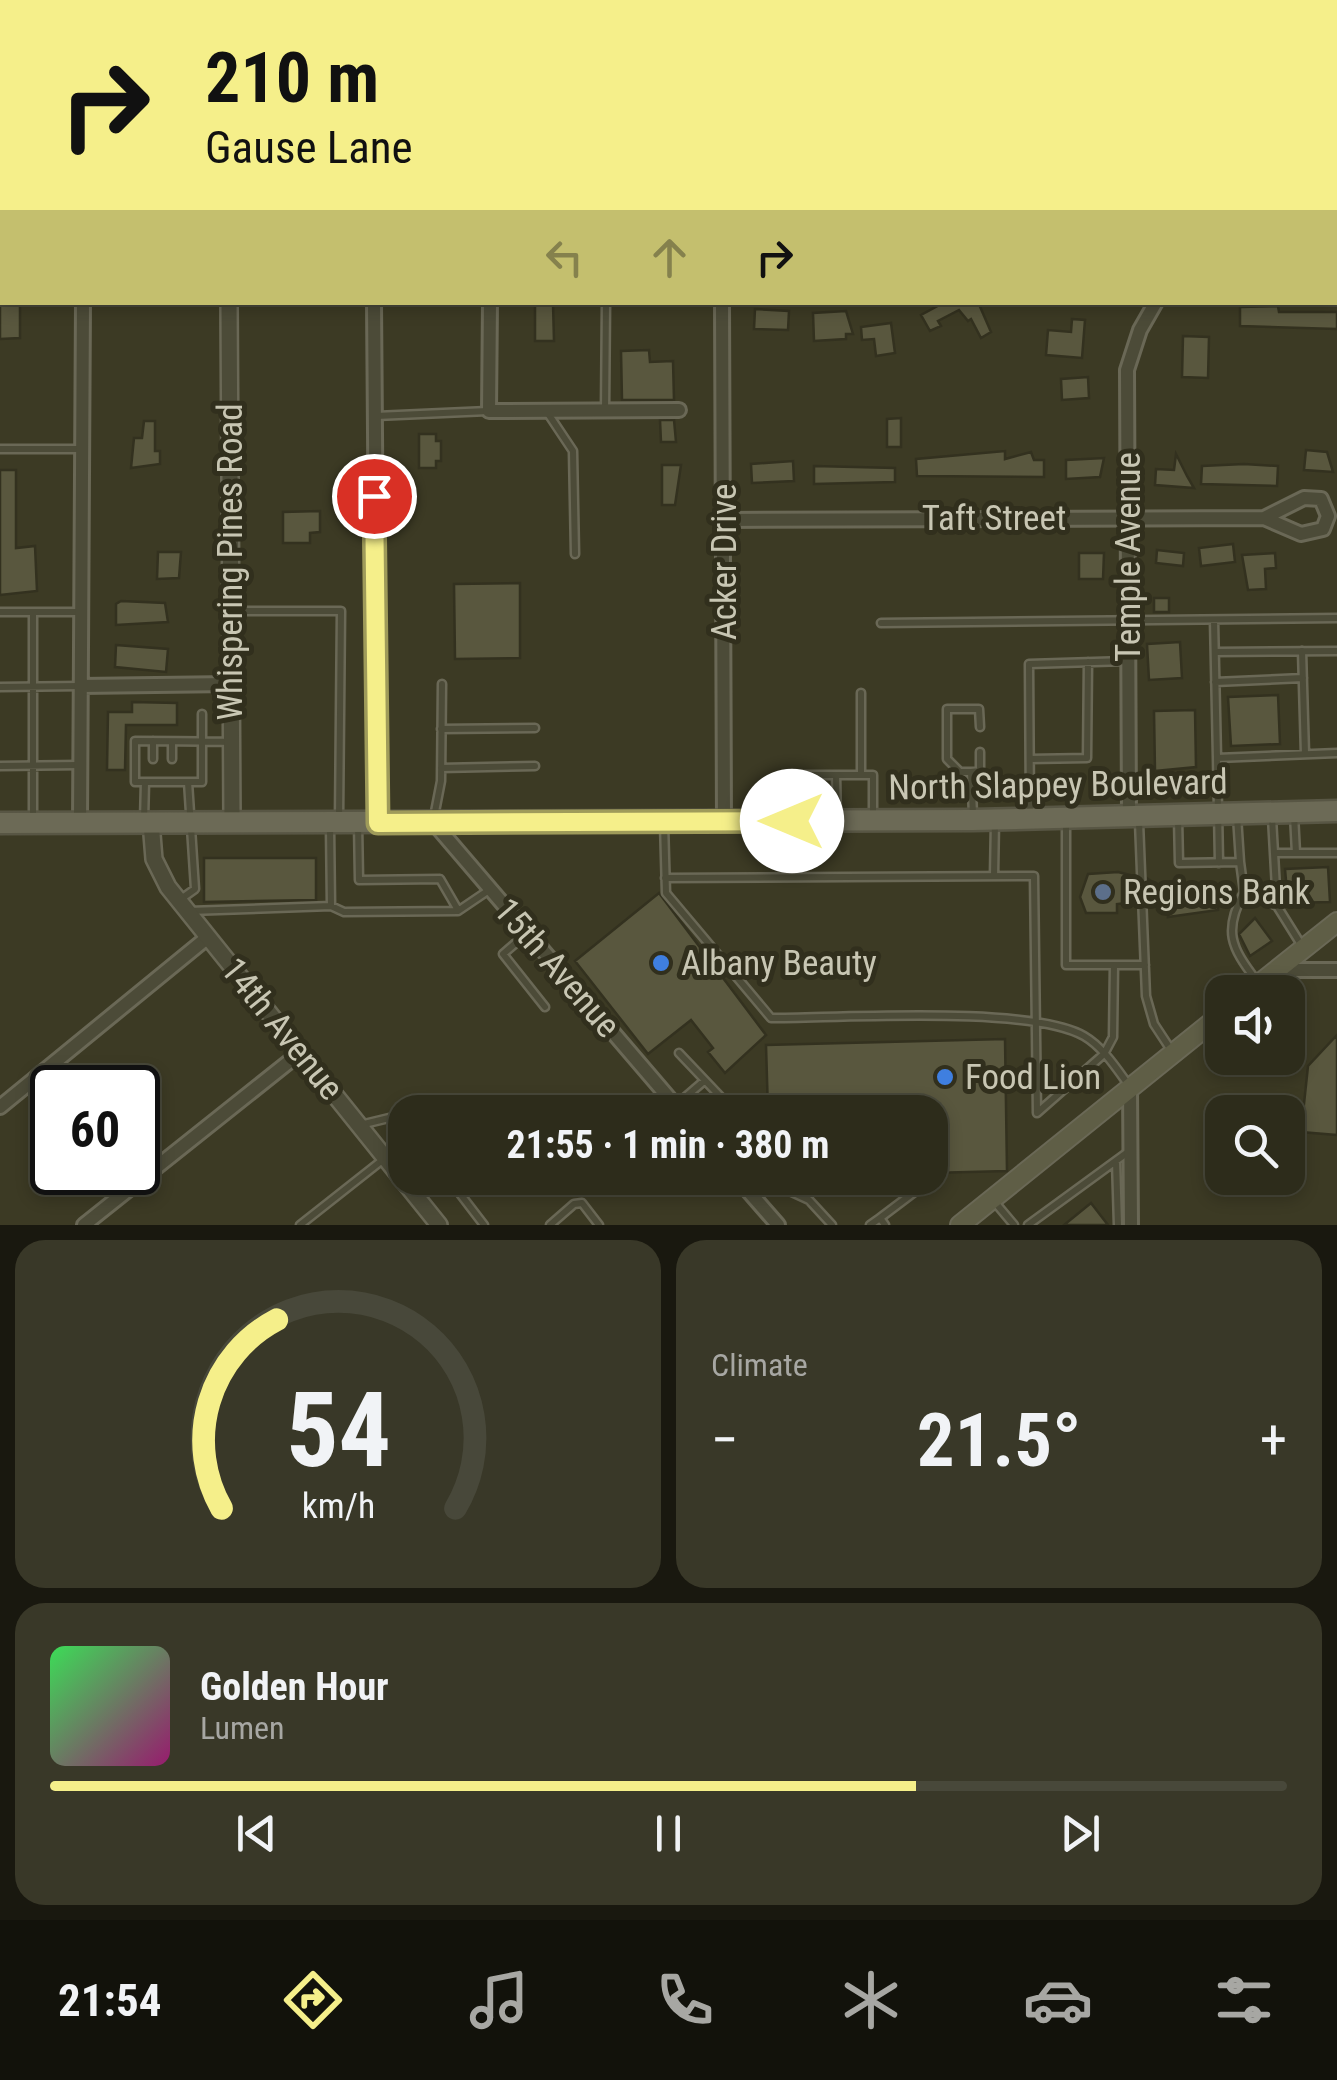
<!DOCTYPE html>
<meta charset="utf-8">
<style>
:root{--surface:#2d2c1b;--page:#393828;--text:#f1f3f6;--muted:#a7a7a3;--line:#48483a;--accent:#f5ef8a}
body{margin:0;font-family:"Roboto Condensed",sans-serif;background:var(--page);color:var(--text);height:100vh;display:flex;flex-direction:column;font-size:38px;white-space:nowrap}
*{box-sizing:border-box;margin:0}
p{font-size:32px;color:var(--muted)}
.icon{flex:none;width:55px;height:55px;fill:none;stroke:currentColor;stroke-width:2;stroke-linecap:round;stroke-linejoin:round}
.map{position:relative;height:1225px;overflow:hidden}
.sheet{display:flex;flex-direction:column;gap:15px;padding:15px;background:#19180f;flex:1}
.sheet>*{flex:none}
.hud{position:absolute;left:0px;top:0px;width:1338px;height:305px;box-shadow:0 5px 15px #0003,0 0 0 2px var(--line);background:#f5ef8a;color:#111;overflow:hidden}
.fabs{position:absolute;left:1205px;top:975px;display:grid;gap:20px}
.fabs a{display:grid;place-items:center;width:100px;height:100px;border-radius:20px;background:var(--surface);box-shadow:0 5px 15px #0003,0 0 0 2px var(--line);font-size:50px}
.speed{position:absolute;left:30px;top:1065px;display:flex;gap:20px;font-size:50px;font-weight:700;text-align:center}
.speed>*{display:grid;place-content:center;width:130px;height:130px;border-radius:50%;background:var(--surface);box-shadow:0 5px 15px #0003,0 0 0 2px var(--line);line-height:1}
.speed .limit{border:5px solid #111;border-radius:15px;background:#fff;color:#111}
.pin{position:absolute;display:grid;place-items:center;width:85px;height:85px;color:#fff;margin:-42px;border:5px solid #fff;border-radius:50%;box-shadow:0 2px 10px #0007}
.me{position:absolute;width:110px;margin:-55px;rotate:270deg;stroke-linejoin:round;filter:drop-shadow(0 0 8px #0008)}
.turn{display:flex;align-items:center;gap:35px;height:210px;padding:0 40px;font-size:45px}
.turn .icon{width:130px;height:130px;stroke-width:2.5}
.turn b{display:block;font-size:70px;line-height:85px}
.lanes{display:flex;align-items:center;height:95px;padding:0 40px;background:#0003;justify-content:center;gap:50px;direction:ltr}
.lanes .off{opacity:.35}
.big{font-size:75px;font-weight:700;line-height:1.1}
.sheet .card{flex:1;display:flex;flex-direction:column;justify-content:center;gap:15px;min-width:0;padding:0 35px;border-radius:30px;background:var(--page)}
.sheet .dial{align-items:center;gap:0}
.dial svg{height:260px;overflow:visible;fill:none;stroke:var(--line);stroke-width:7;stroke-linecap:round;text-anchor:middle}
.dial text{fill:var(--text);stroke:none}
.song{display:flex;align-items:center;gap:30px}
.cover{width:120px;height:120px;border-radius:15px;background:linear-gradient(135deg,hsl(130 70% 55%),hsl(320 70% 35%))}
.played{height:10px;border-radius:5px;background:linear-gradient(90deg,var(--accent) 70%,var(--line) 70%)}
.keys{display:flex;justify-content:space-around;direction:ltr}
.heat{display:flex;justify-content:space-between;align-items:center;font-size:55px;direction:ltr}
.sheet .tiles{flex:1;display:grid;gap:15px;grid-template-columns:1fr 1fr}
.card:last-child{grid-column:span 2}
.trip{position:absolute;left:388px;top:1095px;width:560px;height:100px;border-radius:30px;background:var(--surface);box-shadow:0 5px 15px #0003,0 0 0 2px var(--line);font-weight:700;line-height:100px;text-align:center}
.menu{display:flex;height:160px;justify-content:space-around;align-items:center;background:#12120b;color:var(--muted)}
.menu .icon{width:70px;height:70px}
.menu .selected{color:var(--accent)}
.menu b{font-size:45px;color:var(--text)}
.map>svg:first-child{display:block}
.building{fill:#59573e;stroke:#33311f;stroke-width:2.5}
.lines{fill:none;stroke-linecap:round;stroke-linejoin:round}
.service-casing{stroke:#6a6856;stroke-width:11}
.minor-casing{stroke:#6a6856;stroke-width:18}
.tertiary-casing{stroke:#6a6856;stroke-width:20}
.secondary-casing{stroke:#6a6856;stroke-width:22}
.primary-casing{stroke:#585644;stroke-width:25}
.service{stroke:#4c4b38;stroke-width:6}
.minor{stroke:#4c4b38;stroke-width:12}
.tertiary{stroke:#4c4b38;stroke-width:15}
.secondary{stroke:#5f5e46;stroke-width:18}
.primary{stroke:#6c6a56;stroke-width:20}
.route-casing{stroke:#9f9b5a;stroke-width:25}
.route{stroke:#f5ef8a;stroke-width:18}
.service-dot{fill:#5c6f8a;stroke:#312f1d;stroke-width:4}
.shop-dot{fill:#3f7fe0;stroke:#312f1d;stroke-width:4}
.labels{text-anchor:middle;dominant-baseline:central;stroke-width:10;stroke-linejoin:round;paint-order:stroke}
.street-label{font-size:35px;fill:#c8c6b3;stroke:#312f1d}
.poi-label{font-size:35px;fill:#c8c6b3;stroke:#312f1d;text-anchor:start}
</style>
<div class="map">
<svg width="1337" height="1225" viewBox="0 0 1337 1225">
<rect width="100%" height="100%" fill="#3c3a24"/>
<path class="building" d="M0,302H20V338L0,339Z
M945,302H978L991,332L981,338L971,319L968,321L959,310L938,321L941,326L930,331L921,315Z
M535,304H553L554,341H535Z
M1278,306L1279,312H1337V329L1240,326V307Z
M755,309L789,311L788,330L754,329Z
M846,311L853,334H846V339L814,341L813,313Z
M1072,319L1085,320L1082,358L1046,355L1048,330L1071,332Z
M891,323L895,353L876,356L874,339L862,340L861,327Z
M1183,336L1209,337L1208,378L1182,377Z
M649,350L650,362L673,361L674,400H622L621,351Z
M1088,377L1089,398L1062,400L1061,379Z
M901,418V447H887V419Z
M660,420H674L676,442H661Z
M144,421H155V451H160V464L131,468L134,438H142Z
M419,434H436V441H441V461H436V468H419Z
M1306,450L1327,452L1333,472L1304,470Z
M1005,451V459L1031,452L1034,460H1044V477L917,476L916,459Z
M1176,454L1187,476L1194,488L1155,485L1156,469L1174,470Z
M1104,458L1100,477L1066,479V460Z
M793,461L794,481L752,483L751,464Z
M1244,464L1278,466L1277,486L1201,484L1202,466Z
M662,465H681L675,505H662Z
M814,466L895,468V482L814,484Z
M0,470H16V548L35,546L37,591L0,595Z
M342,476L364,477L363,492H342Z
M320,511V532L310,533V543H283V512Z
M1233,544L1235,562L1201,566L1199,548Z
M1157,550L1184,553L1183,566L1156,563Z
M158,552H181L179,578L157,579Z
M1079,553H1104L1103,579H1079Z
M1275,553L1276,568L1265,569L1266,589L1248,590L1242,555Z
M520,583V658L455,659L454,584Z
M1154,598H1169V612H1154Z
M121,601L165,603L168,622L116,625V604Z
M1180,642L1182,678L1149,680L1147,644Z
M116,645L168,649L166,672L115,667Z
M1278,695L1280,744L1231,746L1228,697Z
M132,702L177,703V725H126L125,770H107L108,712H132Z
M1195,710L1196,767L1155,771L1154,711Z
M204,858H316V900L204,902Z
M1328,867L1330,902L1288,903L1285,869Z
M1118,872L1134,876L1135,902L1117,904V913H1086L1080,897L1088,874Z
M1148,879L1157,885H1219L1218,910L1168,917L1170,899L1149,901Z
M659,893L766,1035L725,1073L708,1052L713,1048L691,1020L648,1054L575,961Z
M1255,918L1272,941L1250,956L1239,934Z
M1337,1035V1135L1301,1132L1308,1066Z
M1005,1039L1007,1171L930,1173V1112H768L766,1045Z
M868,1178H887V1191L868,1192Z
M1091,1203L1108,1225H1064Z"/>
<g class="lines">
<defs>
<path id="service" d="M83,0V2
M603,0V2
M847,0V2
M605,411L606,302
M547,412L573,451L575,554
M376,416L488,411
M0,449H82
M232,611H341L339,819
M0,612H79
M33,612V821
M1214,620L1217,758L1337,753
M881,623L1337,618
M1302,651L1305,754
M1215,652L1337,651
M1215,682L1303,678
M0,687L80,686
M861,693V775
M202,714V782H135V741C167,741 198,741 230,742
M441,729L535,728
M1217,758L1219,863
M153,759V741
M172,759V742
M1030,759L1087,758L1088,662
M0,766L79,765
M441,768L535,766
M971,772L980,771V752
M836,775L837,819
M1030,813L1029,664L1127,661
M973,814L971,772H960L947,759V709H979L980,727
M1294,815L1296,853H1337
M434,817L441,781L442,684
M792,818V775H873V814
M1178,818L1179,863L1240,862L1237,816
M1272,818L1277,906
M1066,820V965H1145
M144,821L145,782
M1139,822L1146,996L1154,1024L1173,1053
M358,823L359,880L440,879L458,910
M664,823L666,893L771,1018C840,1018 1030,1005 1084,1036C1103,1047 1117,1069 1130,1087
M330,827L331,906
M1274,853H1296
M1240,862L1244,892L1277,906L1302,946
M994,876L995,821
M665,878L1034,876L1037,1113L1104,1054L1113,1037L1114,965
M1244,892C1223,931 1231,947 1256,980
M181,899L195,889L188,782
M189,911L331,906L344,912L458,911L489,890
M526,934L503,954L545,1007
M679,1053L735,1112
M675,1106L704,1081
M360,1125L389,1118L405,1126
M1116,1161L1118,1225
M448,1178L484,1225
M754,1196L770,1182L809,1200L832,1225
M993,1200L1014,1225
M300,1225L385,1158
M550,1225L574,1204L582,1203L599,1225
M870,1225L880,1218
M885,1225L880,1218L925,1184
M1028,1225L1128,1152"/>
<path id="minor" d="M373,0V2
M985,0V2
M487,2V0
M1263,2V0
M0,124H2
M1335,268H1337
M374,302L378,823
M490,302L489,411L679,410
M722,302L724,821
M724,520L1264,518L1301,534L1323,529L1328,516L1321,499L1304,498L1264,518
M81,686L231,684
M1129,818L1127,370L1140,330L1156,302
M80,822L83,302
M433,822L681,1112
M1278,970H1337
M1130,1088L1131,1225
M0,1107L208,937
M737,1178L778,1225
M84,1225L300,1053"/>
<path id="tertiary" d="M228,0V2
M229,302L232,822
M151,822L154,859L168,887L439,1225"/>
<path id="secondary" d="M1249,992L1337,922
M960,1225L1222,1014"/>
<path id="primary" d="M0,823L973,820L1337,811"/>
</defs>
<use href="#service" class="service-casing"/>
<use href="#minor" class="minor-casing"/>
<use href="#tertiary" class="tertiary-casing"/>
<use href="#secondary" class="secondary-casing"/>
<use href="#primary" class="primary-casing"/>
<use href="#service" class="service"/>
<use href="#minor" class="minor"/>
<use href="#tertiary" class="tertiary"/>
<use href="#secondary" class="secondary"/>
<use href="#primary" class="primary"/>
</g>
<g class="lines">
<defs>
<path id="route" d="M374,496L378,823L792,821"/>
</defs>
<use href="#route" class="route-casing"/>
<use href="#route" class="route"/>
</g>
<circle class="service-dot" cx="1103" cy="892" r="10"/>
<g class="shop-dot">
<circle cx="661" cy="963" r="10"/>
<circle cx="945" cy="1077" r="10"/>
</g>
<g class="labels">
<g class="street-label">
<text x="994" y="518">Taft Street</text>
<text transform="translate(1128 557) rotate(-90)">Temple Avenue</text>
<text transform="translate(230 562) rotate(-90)">Whispering Pines Road</text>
<text transform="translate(724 562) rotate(-90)">Acker Drive</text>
<text transform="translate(1058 785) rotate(-1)">North Slappey Boulevard</text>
<text transform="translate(557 968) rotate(49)">15th Avenue</text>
<text transform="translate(282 1029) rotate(51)">14th Avenue</text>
</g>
<g class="poi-label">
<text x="1123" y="892">Regions Bank</text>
<text x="681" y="963">Albany Beauty</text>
<text x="965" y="1077">Food Lion</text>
</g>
</g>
</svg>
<div class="fabs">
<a><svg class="icon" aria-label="sound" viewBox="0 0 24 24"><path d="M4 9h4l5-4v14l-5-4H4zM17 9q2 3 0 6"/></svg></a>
<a><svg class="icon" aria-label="search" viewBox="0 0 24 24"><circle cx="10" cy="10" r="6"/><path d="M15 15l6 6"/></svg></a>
</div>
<div class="speed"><div class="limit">60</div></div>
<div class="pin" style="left:374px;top:496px;background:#d93025"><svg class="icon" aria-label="arrive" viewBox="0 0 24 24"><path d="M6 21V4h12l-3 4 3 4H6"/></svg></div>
<svg class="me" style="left:792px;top:821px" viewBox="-20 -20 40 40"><circle r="19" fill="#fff"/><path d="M0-13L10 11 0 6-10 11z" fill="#f5ef8a"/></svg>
<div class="trip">21:55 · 1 min · 380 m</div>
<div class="hud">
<div class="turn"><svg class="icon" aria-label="right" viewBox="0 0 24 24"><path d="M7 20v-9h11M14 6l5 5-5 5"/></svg><div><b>210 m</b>Gause Lane</div></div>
<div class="lanes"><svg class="icon off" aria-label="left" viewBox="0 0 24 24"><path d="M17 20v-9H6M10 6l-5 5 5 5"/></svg><svg class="icon off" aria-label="ahead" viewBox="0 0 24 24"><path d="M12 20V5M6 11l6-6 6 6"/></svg><svg class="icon" aria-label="right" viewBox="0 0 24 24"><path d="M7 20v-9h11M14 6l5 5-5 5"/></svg></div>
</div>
</div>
<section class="sheet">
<div class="tiles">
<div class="card dial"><svg viewBox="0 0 100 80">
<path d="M14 69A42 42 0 1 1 86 69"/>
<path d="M14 69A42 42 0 0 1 31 11" stroke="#f5ef8a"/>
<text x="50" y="56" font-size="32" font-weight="700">54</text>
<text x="50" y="72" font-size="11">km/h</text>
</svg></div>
<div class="card"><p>Climate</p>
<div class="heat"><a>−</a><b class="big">21.5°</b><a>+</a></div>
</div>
<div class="card">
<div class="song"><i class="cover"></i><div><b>Golden Hour</b><p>Lumen</p></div></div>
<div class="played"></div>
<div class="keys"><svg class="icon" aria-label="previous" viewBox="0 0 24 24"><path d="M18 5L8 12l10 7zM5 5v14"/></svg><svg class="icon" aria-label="pause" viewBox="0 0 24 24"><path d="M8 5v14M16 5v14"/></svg><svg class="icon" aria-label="next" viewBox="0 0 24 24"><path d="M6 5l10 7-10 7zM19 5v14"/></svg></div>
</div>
</div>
</section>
<nav class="menu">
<b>21:54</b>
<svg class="icon selected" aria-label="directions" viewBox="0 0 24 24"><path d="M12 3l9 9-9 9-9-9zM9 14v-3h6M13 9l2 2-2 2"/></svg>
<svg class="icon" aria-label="music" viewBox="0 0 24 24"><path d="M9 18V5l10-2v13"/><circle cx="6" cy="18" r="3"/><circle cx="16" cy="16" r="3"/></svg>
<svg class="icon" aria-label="phone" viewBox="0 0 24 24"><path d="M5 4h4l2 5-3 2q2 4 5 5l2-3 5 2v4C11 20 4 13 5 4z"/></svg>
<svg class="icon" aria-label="climate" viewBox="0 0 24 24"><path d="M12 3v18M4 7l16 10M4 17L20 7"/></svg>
<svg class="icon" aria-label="car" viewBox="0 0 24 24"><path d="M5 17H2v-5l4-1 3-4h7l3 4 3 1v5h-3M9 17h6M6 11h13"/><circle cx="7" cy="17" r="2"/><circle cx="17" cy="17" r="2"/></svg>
<svg class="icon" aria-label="filters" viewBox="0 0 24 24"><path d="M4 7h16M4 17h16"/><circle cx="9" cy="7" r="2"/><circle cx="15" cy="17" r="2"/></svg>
</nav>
